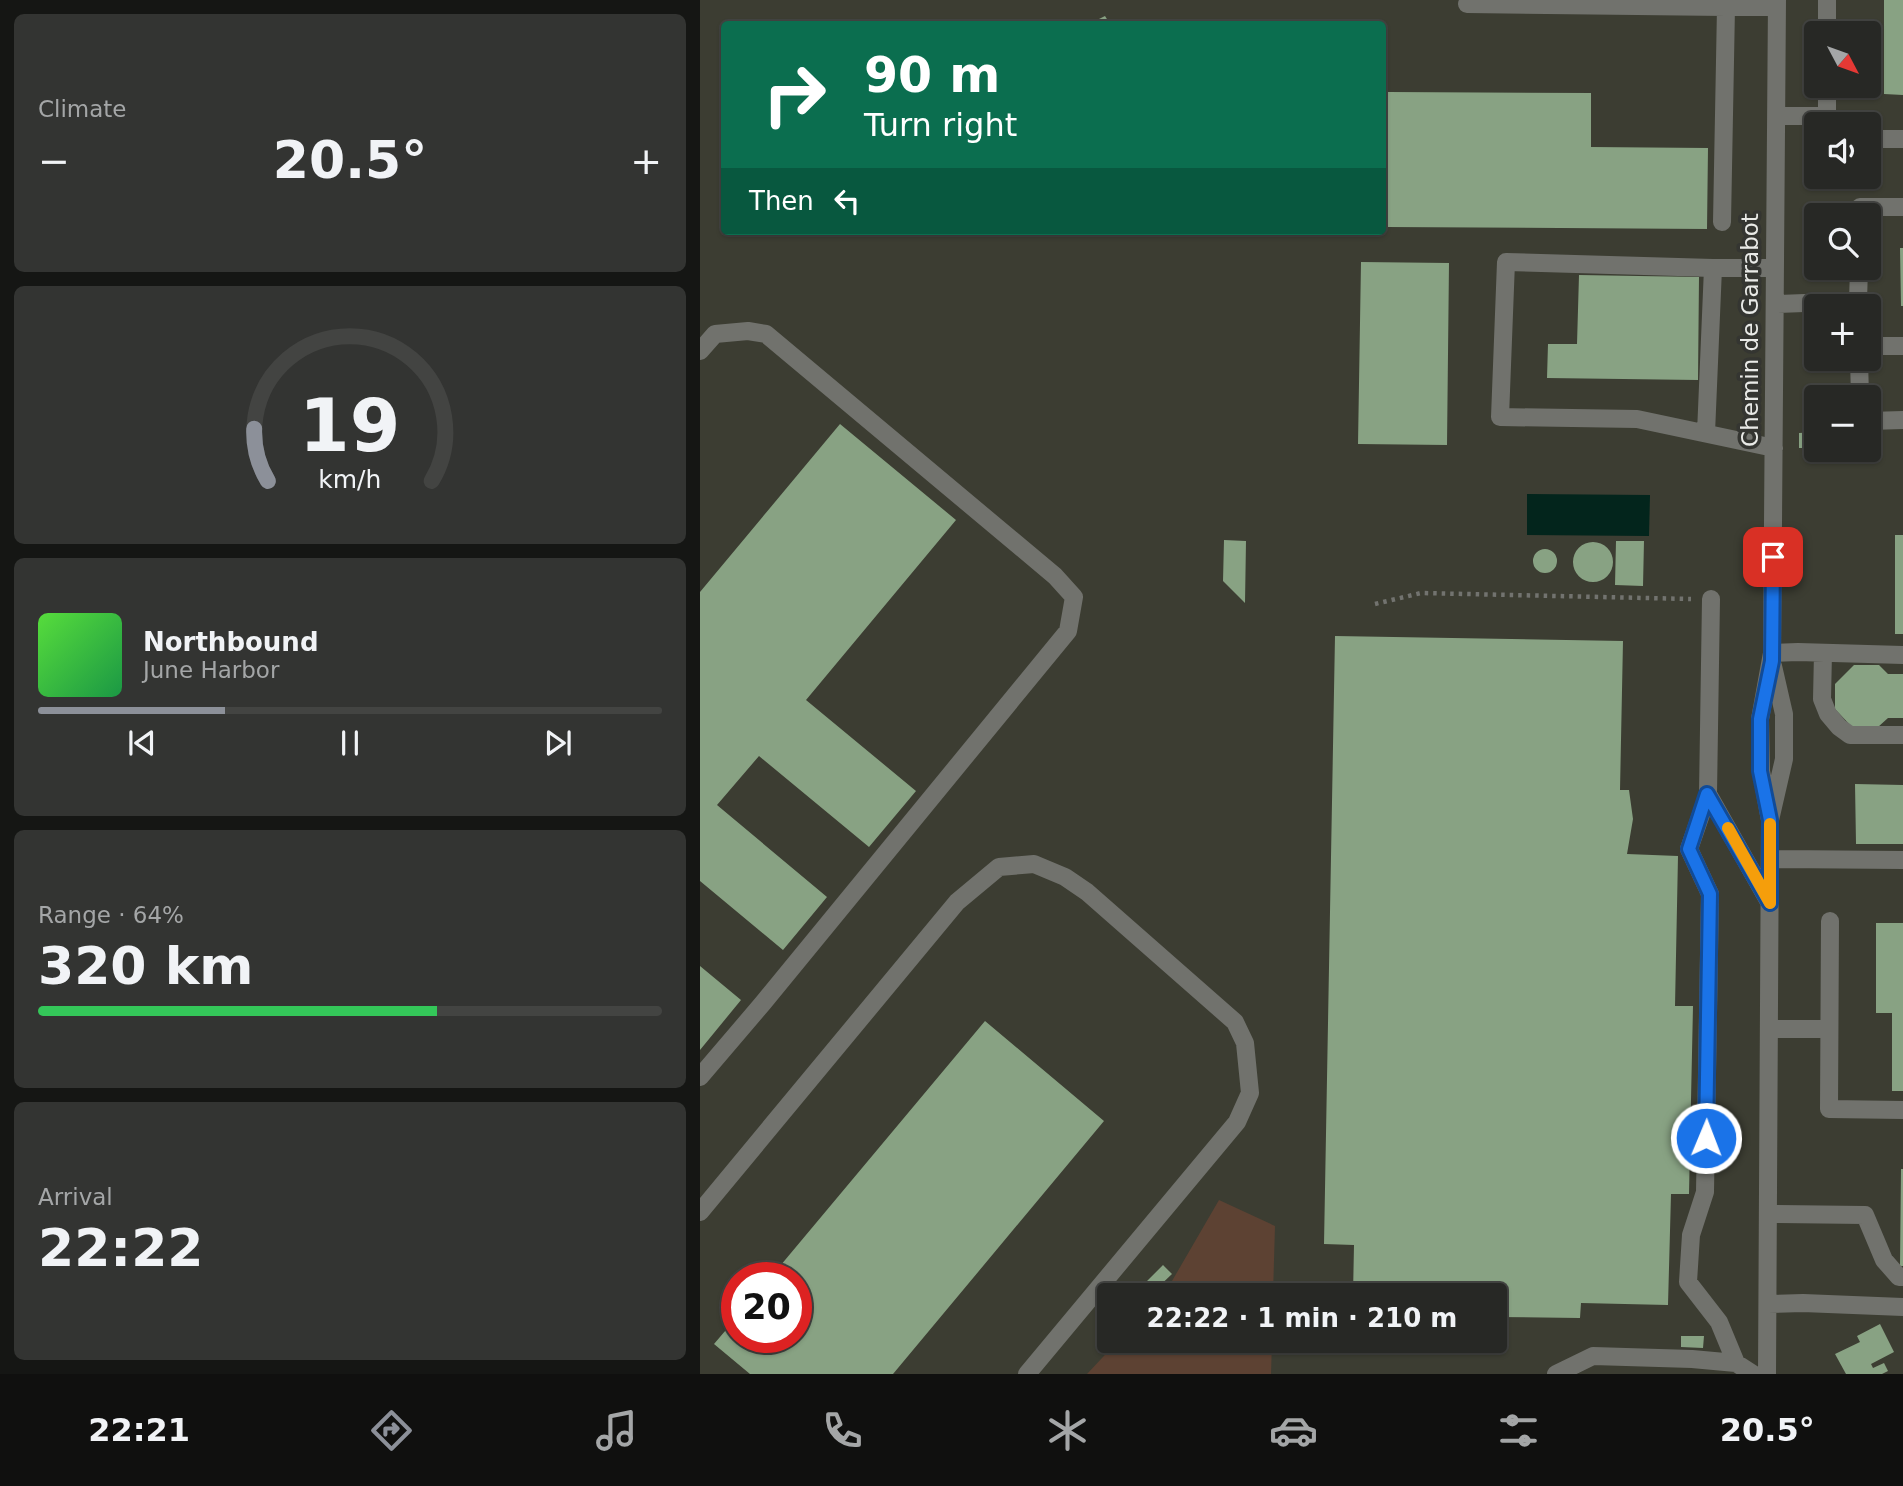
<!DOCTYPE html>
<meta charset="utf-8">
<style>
:root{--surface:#272825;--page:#333432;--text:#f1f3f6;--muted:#a4a6a7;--line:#434442;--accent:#8c9099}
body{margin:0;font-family:"DejaVu Sans",sans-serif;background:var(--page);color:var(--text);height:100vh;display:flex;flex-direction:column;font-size:26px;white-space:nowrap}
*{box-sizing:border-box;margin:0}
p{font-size:23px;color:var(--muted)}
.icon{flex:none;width:38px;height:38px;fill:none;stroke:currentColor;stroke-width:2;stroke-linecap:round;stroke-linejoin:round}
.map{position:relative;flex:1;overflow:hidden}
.side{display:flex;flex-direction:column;gap:14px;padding:14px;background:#151614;width:700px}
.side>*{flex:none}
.top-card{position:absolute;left:21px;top:21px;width:665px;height:214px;border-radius:7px;box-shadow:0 2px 5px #0004,0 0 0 2px var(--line);background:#0b6e4f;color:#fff;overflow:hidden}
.needle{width:46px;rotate:131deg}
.tools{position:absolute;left:1104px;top:21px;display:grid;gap:14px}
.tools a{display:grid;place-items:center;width:77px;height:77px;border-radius:7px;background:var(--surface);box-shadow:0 2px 5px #0004,0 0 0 2px var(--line);font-size:35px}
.speed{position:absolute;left:21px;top:1262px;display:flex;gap:14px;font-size:35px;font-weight:700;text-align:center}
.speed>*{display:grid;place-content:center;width:91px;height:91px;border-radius:50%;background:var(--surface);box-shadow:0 2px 5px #0004,0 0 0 2px var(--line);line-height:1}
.speed .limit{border:10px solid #d22;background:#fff;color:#111}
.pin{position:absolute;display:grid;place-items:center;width:60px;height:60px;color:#fff;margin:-30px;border-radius:14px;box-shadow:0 4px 10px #0006}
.me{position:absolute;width:77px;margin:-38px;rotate:1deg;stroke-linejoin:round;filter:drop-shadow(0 0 5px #0008)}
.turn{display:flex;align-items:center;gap:24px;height:147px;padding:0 28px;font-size:32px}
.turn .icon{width:91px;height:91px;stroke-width:2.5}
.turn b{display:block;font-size:49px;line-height:60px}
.then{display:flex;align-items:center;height:66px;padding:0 28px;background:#0003;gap:14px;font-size:26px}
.big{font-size:52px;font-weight:600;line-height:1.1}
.side .tile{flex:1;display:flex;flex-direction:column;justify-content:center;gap:10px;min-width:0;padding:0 24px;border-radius:10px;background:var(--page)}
.side .dial{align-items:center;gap:0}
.dial svg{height:182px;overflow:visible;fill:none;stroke:var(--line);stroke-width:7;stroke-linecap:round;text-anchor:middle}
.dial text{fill:var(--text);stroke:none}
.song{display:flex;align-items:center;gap:21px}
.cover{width:84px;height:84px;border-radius:10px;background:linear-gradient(135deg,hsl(110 70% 55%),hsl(140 70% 35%))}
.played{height:7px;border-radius:4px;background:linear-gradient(90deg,var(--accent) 30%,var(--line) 30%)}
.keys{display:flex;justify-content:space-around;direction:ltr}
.heat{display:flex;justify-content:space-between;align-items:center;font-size:38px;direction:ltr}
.charge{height:10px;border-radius:5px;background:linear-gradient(90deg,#34c759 64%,var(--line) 0)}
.trip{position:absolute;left:397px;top:1283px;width:410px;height:70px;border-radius:7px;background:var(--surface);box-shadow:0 2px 5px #0004,0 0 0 2px var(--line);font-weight:600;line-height:70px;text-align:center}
.tabs{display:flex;height:112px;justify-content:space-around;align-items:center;background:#10100f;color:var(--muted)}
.tabs .icon{width:49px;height:49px}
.tabs .on{color:var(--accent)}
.tabs b{font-size:32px;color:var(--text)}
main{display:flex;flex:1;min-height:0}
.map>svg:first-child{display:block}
.built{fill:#3c3d32;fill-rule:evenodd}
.green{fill:#5d4233}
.water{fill:#03251c}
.building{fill:#88a283}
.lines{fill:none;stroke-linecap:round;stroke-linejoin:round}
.path{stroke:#72736f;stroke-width:4.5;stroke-dasharray:3.5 5;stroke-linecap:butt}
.minor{stroke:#71726d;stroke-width:18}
.route-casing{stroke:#114b97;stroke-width:18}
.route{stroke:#1a73e8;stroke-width:12}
.slow{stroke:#f59e0b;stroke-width:12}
.labels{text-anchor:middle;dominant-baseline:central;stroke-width:7;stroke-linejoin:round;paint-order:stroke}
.street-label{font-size:23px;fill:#e9eae7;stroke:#343531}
</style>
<main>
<section class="side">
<div class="tile"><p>Climate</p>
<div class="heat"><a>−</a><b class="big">20.5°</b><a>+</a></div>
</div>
<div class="tile dial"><svg viewBox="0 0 100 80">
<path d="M14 69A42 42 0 1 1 86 69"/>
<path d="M14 69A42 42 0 0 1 8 46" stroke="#8c9099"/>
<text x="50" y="56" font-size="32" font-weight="700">19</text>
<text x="50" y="72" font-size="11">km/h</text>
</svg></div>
<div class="tile">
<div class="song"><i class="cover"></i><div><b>Northbound</b><p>June Harbor</p></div></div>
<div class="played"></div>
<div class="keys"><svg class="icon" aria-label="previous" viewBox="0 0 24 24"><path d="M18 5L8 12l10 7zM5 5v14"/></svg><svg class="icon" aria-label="pause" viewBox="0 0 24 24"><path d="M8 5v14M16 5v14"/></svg><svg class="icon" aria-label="next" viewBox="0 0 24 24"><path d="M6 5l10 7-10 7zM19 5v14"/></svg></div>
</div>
<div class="tile"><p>Range · 64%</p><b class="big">320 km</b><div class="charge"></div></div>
<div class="tile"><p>Arrival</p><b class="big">22:22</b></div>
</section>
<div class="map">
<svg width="1203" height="1374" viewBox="0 0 1203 1374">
<rect width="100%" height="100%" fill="#343531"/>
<path class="built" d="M0,0H1203V1374H0ZM24,24H682V231H24ZM1116,33H1169V86H1116ZM1116,124H1169V177H1116ZM1116,215H1169V268H1116ZM1116,306H1169V359H1116ZM1116,397H1169V450H1116ZM37,1278H96V1337H37ZM410,1295H794V1340H410Z"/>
<path class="green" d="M519,1200L575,1226L573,1295H460L472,1281Z
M418,1341H572L571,1374H387Z"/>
<path class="water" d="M827,494L950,495L949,536L827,535Z"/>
<path class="building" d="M1184,0H1203V95L1184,94Z
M405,16L410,24H389Z
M688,92L891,93V147L1008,148L1007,229L687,227Z
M1200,248H1203V306H1201Z
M661,262L749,263L747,445L658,444Z
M879,275L999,277L998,380L847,378L848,344H877Z
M140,424L256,520L106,700L216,791L169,847L59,756L17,805L127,897L83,950L0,881V592Z
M1116,432V448H1099V433Z
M1195,535H1203V634H1195Z
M524,540L546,541L545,603L523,581Z
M916,541H944L943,586L915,585Z
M873 562a20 20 0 1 1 40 0a20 20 0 1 1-40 0Z
M833 561a12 12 0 1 1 24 0a12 12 0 1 1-24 0Z
M635,636L923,641L920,790H929L933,819L927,854L978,856L975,1006H993L989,1194H971L968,1305L881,1303L880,1318L794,1317V1295H653L654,1245L624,1244Z
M1154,665H1179L1188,674H1203V718H1188L1178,727H1152L1135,709V684Z
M1155,784L1203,785V844H1156Z
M1176,923H1203V1091H1192V1013H1176Z
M0,966L41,1000L0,1050Z
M285,1021L404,1121L193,1374H50L14,1344L37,1317V1337H96V1278H70Z
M1201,1169H1203V1266H1200Z
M463,1265L472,1274L451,1294L443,1285Z
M1180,1324L1194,1352L1171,1364L1173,1368L1184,1363L1188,1371L1182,1374H1146L1135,1354L1160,1342L1157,1336Z
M981,1336H1004L1003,1348L981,1347Z"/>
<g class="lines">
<path class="path" d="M675,604L721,593L991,599"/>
<path class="minor" d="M767,4L1026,7V0
M1127,33V0
M1076,116H1127L1138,124
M1127,116V86
M1169,139H1203
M1160,215V207H1203
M1022,222L1026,7H1077
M1075,304L1158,301L1159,268
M1169,346H1203
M0,351L15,334L48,331L66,334L355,576L374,597L368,631L63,1003L0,1077
M1159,359L1160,397
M1169,421L1203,420
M1006,433L1013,268
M1074,448L937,419L800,417L806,262L1013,268H1075
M1011,599L1008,794L989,849L1010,894L1005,1192L991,1235L988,1282L1019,1322L1036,1363
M1072,653L1098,652L1203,655
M1123,653L1122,699L1128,714L1139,727L1150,735H1203
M1008,794L1068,900
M1070,820L1061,771L1060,719L1072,653L1077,0
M1070,859L1203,860
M1130,921L1129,1109L1203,1110
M1069,1029H1129
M0,1212L257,902L299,867L334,864L365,877L387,892L535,1022L545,1043L550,1093L537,1122L327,1374
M1068,1214L1165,1215L1184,1260L1199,1277H1203
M1068,1304L1103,1303L1203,1307
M856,1374L893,1356L992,1359L1036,1363L1053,1374
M1067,1374L1070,820L1084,759V714L1073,666"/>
</g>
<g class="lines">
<defs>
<path id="route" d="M1006,1138L1010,894L989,849L1007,794L1070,903V820L1060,771V719L1072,661L1073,557"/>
</defs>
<use href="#route" class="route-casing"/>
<use href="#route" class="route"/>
<path class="slow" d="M1028,828L1070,903V824"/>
</g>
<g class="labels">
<g class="street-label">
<text transform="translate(1050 330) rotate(-90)">Chemin de Garrabot</text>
</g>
</g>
</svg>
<div class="tools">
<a><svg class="needle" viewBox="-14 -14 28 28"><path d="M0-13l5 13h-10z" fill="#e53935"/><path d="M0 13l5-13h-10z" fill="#a4a6a7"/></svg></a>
<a><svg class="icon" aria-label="sound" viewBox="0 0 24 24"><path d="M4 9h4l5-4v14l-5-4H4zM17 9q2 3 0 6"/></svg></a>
<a><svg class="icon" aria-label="search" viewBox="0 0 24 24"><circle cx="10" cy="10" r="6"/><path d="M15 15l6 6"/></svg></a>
<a>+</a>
<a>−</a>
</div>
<div class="speed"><div class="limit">20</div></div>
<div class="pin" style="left:1073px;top:557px;background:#d93025"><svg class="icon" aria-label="arrive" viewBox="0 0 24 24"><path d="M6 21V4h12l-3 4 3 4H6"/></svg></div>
<svg class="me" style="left:1006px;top:1138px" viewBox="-20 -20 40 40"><circle r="17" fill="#1a73e8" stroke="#fff" stroke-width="3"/><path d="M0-11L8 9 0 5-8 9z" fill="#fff"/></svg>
<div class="trip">22:22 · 1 min · 210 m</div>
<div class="top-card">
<div class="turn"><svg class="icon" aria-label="right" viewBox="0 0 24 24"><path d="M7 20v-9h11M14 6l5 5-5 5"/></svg><div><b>90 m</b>Turn right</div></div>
<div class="then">Then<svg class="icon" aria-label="left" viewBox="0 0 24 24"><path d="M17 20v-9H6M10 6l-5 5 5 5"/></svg></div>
</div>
</div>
</main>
<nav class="tabs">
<b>22:21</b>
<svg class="icon on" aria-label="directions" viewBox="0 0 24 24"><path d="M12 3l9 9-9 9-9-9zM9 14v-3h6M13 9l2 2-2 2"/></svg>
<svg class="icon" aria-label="music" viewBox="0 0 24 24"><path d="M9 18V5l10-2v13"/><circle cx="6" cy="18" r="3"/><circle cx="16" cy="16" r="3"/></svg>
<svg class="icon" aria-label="phone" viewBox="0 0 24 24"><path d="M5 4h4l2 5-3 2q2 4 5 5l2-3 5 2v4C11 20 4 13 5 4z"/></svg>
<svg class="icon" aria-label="climate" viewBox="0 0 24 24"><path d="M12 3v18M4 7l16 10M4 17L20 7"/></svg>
<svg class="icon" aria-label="car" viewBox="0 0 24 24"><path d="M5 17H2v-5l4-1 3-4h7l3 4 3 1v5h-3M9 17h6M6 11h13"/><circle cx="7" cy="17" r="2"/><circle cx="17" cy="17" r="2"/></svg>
<svg class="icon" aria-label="filters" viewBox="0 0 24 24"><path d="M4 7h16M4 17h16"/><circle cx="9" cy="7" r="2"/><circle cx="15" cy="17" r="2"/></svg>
<b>20.5°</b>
</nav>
